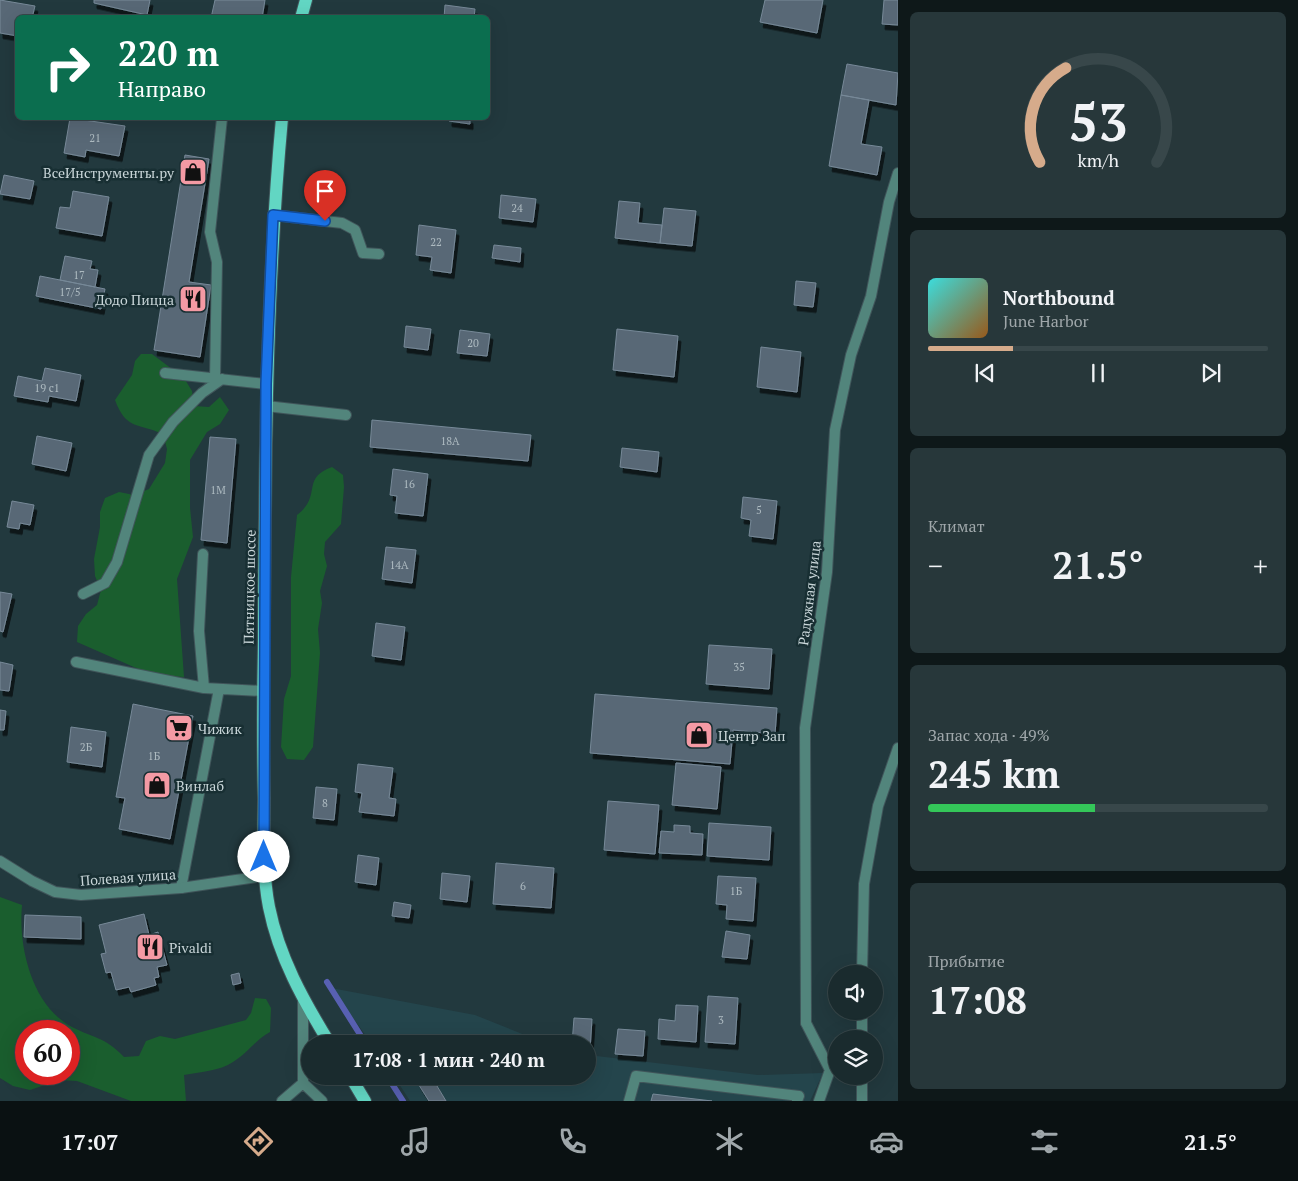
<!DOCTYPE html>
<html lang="ru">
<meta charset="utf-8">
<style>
:root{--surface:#1a2b2e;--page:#27373a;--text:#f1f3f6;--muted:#9fa7aa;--line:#38474a;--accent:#d6ab8b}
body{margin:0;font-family:"PT Serif",serif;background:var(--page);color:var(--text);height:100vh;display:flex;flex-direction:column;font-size:19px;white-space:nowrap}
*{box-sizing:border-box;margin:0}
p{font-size:16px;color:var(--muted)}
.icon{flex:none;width:28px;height:28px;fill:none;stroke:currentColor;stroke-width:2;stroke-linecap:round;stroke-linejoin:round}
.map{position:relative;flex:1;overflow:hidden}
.details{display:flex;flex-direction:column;gap:12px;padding:12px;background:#0e1819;width:400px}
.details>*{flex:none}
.guide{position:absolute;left:15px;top:15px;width:475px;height:105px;border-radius:8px;box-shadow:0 5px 20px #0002,0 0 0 1px var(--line);background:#0b6e4f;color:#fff;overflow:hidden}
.tools{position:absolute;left:828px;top:965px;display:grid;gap:10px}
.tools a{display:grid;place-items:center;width:55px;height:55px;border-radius:50%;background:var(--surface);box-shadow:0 5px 20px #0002,0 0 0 1px var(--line);font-size:25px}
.speed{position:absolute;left:15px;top:1020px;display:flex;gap:10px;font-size:25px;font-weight:700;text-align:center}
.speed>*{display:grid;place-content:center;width:65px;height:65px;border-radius:50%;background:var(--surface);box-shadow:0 5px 20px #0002,0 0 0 1px var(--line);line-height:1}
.speed .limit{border:8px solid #d22;background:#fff;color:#111}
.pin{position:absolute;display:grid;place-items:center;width:42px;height:42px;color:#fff;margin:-51px -21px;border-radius:50% 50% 50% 0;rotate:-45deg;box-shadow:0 0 5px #0007}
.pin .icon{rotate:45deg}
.me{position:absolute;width:55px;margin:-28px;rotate:0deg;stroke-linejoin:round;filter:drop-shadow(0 0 4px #0008)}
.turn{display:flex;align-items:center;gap:18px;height:105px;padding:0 20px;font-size:22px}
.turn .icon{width:65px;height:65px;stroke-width:2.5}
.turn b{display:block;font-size:35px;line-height:42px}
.big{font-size:38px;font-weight:700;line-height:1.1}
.details .card{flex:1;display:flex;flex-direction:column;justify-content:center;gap:8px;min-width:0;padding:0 18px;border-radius:8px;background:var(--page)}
.details .dial{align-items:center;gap:0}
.dial svg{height:130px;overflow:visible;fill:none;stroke:var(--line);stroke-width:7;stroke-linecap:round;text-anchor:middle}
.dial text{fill:var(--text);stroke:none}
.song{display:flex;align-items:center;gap:15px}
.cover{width:60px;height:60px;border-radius:8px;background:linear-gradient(135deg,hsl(180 70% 55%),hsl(30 70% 35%))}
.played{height:5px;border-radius:2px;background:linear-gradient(90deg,var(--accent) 25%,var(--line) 25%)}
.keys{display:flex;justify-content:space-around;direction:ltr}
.heat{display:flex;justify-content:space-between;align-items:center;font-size:28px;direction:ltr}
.charge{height:8px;border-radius:4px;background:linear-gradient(90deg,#34c759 49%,var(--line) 0)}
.trip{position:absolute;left:301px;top:1035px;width:295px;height:50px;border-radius:25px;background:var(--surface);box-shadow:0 5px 20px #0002,0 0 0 1px var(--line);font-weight:700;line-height:50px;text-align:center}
.tab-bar{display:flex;height:80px;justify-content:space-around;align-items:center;background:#0a1112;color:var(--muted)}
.tab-bar .icon{width:35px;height:35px}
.tab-bar .active{color:var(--accent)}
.tab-bar b{font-size:22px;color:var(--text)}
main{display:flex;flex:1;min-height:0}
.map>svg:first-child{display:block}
.built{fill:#24454c}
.green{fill:#1a5e2e;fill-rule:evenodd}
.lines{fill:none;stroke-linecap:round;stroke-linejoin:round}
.stream{stroke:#5860b2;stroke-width:6}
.building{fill:#586876;stroke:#778998;filter:url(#shadow)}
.lane-casing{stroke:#40555a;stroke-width:12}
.street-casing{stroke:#40555a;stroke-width:12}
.primary-casing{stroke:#40555a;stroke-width:14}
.lane{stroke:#52857c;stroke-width:10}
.street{stroke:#52857c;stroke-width:10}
.primary{stroke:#62d6c3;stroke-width:12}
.route-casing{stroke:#114b97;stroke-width:12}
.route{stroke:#1a73e8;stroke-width:9}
.labels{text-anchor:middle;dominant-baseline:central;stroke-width:5;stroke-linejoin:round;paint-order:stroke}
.number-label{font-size:11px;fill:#adbac0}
.poi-label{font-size:14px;fill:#c9d6d9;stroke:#182f33;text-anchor:start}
.street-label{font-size:14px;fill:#c9d6d9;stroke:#182f33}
</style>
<main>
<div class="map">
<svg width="898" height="1101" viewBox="0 0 898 1101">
<defs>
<filter id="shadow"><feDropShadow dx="3" dy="5.5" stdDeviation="0" flood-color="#0009"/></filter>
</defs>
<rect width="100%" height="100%" fill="#22393e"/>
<path class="built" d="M331,988L475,1015L547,1044H372Z
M588,1055L758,1075L823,1073L810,1101H410L394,1076H588Z"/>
<path class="green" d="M141,354H152L184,378L192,391L194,406L209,407L220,397L229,410L220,424L207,432L190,460V508L193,537L177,579L184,677L152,675L77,642L78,626L86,614L97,605L101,590L95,576L94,559L100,527V512L105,498L119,492L134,495L149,489L165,463L167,449L163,434C138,423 126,430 115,400L132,375L135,361Z
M332,467L343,475L344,487L341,524L325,542L324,554L327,566L320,591L322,603L318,629L320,653L313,747L304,760L287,759L281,747L284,699L291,676V577L297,515C323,495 300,479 332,467Z
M0,897L22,905C18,947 32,1006 72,1027C95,1039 104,1036 124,1057L139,1056L146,1041L160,1036L175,1039L246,1020L251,1013L255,998L266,999L271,1008L270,1032C254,1041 247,1054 233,1062C220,1071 199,1072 184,1075L186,1101H131L77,1081L60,1080L30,1090L13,1086L0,1078ZM69,1031V1074H26V1031Z"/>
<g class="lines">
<path class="stream" d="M327,982L366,1044
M387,1076L403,1101"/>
</g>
<path class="building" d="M0,0L35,6L32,18H18V36L0,33Z
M94,0H150L147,15L94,3Z
M215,0H265L262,18H211Z
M765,0H823L817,33L760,22Z
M884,0H898V25L882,24Z
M445,5L475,9L474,18H444Z
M847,64L898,73L896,105L841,95Z
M841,95L869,100L861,144L882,147L877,175L829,166Z
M70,118L125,126L119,156L86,150L85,157L64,153Z
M449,118H470V124L449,121Z
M185,155L209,159L189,282L211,285L200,357L154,350Z
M4,175L34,181L30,199L0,194Z
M73,191L109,197L102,236L56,228L60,207L70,208Z
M501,195L536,199L533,222L499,218Z
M619,201L640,203L638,223L662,225L660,243L615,238Z
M664,208L696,211L692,246L660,243Z
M419,225L456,230L451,273L430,270L432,257L416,255Z
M494,245L521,248L520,262L492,258Z
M65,256L92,261L90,269L98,270L95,287L60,280Z
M40,276L105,289L101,309L36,296Z
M796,281L816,283L813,307L794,305Z
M406,326L431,329L428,350L404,347Z
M617,329L678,336L674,377L613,370Z
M460,330L490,334L487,356L457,353Z
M761,347L801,352L797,392L757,387Z
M45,368L81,375L76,401L49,396L48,402L14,396L18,376L42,381Z
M372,420L531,435L528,461L370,447Z
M37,436L72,443L66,471L32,464Z
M210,437L236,439L227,543L201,540Z
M622,448L659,452L657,472L620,467Z
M393,469L428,474L423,516L395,513L397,496L390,495Z
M743,497L777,501L773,539L749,536L751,520L741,518Z
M12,501L34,505L30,525L20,523L19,529L7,527Z
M386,547L416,550L412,583L382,579Z
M0,592L12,594L3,632L0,631Z
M376,623L405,627L401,660L372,656Z
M709,645L772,649L769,689L706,684Z
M0,662L13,665L9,691L0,690Z
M595,694L777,708L775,734L733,730L730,764L590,753Z
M133,704L193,716L170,839L119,829L125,798L116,797Z
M0,710L6,711L4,730H0Z
M71,727L106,732L102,767L67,762Z
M676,763L721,767L717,809L672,805Z
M358,764L393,768L389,798L396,799L394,816L359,812L362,793L355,792Z
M316,787L337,789L334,820L313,818Z
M608,801L659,805L655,854L604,850Z
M709,823L771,827L769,860L707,856Z
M674,825L690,826V833L703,834L702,855L659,853L661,831L674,832Z
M358,855L379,858L376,885L355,882Z
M496,863L554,868L551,908L493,904Z
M442,873L470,876L467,902L440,899Z
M718,876L756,878L753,921L726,919L727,905L716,904Z
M394,902L411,905L409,918L392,916Z
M144,914L149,935L158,932L167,965L157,967L159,977L154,978L156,985L131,992L129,987L116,990L111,972L106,973L101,954L106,953L99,925Z
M25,915L81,917V939L24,937Z
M726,931L750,935L747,959L722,957Z
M239,973L241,983L233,985L231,975Z
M708,996L738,998L735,1044L705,1042Z
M676,1005L698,1006L696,1042L658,1039L659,1019L675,1021Z
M574,1018L592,1019L590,1050H588V1044H572Z
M618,1029L645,1031L643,1056L615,1054Z
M450,1038L473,1044H448Z
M427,1076H431L446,1101H429L417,1082Z
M653,1094L712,1101H651Z"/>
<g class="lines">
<defs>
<path id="lane" d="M273,215L342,223L355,230L363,253L379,254
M165,373L266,384
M215,379L217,262L210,232L222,118
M266,406L346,415
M203,554L199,631L204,688
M83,594L105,583L117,562L149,455L173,422L202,393L222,379
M76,662L204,688L263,691
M181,888L219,689
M303,1000V1083L322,1101
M806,1023L830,1070L819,1101
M282,1101L303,1083
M629,1101L636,1076L799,1096L797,1101"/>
<path id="street" d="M0,861L32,881L55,892L81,895L181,888L264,876
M862,974L864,884L878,806L898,748
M806,1023L805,728L827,572L835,430L851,355L871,296L889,202L898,173
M862,1039V1011
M862,1076V1101"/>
<path id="primary" d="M301,18L306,0
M282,118C266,292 265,467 264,642C263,694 263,746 264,798C264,834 262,871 269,907C279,957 303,1000 330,1044
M350,1076L365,1101"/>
</defs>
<use href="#lane" class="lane-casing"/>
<use href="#street" class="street-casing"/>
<use href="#primary" class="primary-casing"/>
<use href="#lane" class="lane"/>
<use href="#street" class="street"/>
<use href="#primary" class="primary"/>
</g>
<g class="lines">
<defs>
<path id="route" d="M264,857L266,384L273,215L325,221"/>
</defs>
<use href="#route" class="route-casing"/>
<use href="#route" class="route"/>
</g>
<defs>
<symbol id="shop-square" viewBox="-11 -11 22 22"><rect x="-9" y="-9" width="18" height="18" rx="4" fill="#f49aa4" stroke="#182f33"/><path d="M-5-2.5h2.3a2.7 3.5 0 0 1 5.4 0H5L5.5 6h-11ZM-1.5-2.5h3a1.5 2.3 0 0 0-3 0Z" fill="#111"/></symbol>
<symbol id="restaurant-square" viewBox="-11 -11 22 22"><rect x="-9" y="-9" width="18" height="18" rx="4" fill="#f49aa4" stroke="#182f33"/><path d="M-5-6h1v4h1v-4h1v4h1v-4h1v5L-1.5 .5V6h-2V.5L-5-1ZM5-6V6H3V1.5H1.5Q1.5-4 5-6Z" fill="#111"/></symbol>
<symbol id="supermarket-square" viewBox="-11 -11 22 22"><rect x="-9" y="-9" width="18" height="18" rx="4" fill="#f49aa4" stroke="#182f33"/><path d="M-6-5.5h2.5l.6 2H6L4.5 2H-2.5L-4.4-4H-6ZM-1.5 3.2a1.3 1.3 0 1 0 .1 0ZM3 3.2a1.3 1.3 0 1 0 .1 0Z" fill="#111"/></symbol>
</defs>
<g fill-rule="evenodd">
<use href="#shop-square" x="177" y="156" width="32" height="32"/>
<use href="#restaurant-square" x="177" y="283" width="32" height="32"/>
<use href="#supermarket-square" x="163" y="712" width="32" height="32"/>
<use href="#shop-square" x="683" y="719" width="32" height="32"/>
<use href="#shop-square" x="141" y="769" width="32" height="32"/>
<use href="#restaurant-square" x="134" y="931" width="32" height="32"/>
</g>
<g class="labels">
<g class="number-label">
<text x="95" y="138">21</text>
<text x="517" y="208">24</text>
<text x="436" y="242">22</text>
<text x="79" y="275">17</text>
<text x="70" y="292">17/5</text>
<text x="473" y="343">20</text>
<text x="47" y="388">19 с1</text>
<text x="450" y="441">18А</text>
<text x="409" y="484">16</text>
<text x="218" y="490">1М</text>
<text x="759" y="510">5</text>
<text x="399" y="565">14А</text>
<text x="739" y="667">35</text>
<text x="86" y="747">2Б</text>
<text x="154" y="756">1Б</text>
<text x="325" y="803">8</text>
<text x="523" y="886">6</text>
<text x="736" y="891">1Б</text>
<text x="721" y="1020">3</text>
</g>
<g class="poi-label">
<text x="174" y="172" text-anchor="end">ВсеИнструменты.ру</text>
<text x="174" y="299" text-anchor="end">Додо Пицца</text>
<text x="198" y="728">Чижик</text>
<text x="718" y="735">Центр Зап</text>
<text x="176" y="785">Винлаб</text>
<text x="169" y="947">Pivaldi</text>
</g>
<g class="street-label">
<text transform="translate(249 587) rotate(-89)">Пятницкое шоссе</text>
<text transform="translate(809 593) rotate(-83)">Радужная улица</text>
<text transform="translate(128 877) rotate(-4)">Полевая улица</text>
</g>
</g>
</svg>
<div class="tools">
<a><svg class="icon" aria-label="sound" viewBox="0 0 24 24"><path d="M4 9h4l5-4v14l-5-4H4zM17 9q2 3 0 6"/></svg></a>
<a><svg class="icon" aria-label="layers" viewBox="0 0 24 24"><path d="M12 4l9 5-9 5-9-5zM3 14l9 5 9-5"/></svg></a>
</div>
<div class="speed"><div class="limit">60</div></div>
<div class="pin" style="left:325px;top:221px;background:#d93025"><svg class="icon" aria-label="arrive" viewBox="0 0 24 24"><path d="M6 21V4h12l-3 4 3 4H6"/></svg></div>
<svg class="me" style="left:264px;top:857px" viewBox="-20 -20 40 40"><circle r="19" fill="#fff"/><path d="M0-13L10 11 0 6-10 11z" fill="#1a73e8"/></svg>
<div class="trip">17:08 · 1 мин · 240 m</div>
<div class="guide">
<div class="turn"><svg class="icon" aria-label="right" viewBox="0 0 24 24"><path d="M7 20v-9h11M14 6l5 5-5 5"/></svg><div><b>220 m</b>Направо</div></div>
</div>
</div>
<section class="details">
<div class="card dial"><svg viewBox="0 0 100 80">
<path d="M14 69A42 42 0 1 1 86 69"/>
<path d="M14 69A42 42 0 0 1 30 11" stroke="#d6ab8b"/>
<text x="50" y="56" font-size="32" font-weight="700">53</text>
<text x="50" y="72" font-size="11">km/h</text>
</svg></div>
<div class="card">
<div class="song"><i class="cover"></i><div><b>Northbound</b><p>June Harbor</p></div></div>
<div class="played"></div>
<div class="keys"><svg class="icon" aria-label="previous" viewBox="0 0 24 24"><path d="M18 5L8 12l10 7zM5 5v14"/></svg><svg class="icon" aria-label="pause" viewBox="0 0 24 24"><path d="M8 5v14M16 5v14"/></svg><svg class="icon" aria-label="next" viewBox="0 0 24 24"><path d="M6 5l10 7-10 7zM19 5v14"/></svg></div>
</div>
<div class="card"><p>Климат</p>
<div class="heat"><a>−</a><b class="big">21.5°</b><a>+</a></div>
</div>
<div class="card"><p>Запас хода · 49%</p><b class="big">245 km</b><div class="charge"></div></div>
<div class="card"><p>Прибытие</p><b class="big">17:08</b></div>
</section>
</main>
<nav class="tab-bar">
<b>17:07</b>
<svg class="icon active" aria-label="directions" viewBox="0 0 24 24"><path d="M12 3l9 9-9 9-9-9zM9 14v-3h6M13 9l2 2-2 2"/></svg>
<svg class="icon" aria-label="music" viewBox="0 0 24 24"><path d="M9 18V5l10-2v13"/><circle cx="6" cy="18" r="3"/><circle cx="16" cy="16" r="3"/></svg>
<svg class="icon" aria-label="phone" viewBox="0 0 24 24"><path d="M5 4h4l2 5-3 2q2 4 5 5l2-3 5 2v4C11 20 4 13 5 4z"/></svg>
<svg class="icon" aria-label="climate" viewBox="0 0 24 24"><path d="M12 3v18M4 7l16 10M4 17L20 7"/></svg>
<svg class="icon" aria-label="car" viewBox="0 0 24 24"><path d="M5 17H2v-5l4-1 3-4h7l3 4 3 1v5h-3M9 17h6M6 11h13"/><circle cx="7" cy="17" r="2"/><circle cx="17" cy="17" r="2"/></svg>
<svg class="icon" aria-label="filters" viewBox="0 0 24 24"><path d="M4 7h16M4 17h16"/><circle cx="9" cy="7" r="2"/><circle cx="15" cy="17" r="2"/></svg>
<b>21.5°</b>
</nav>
